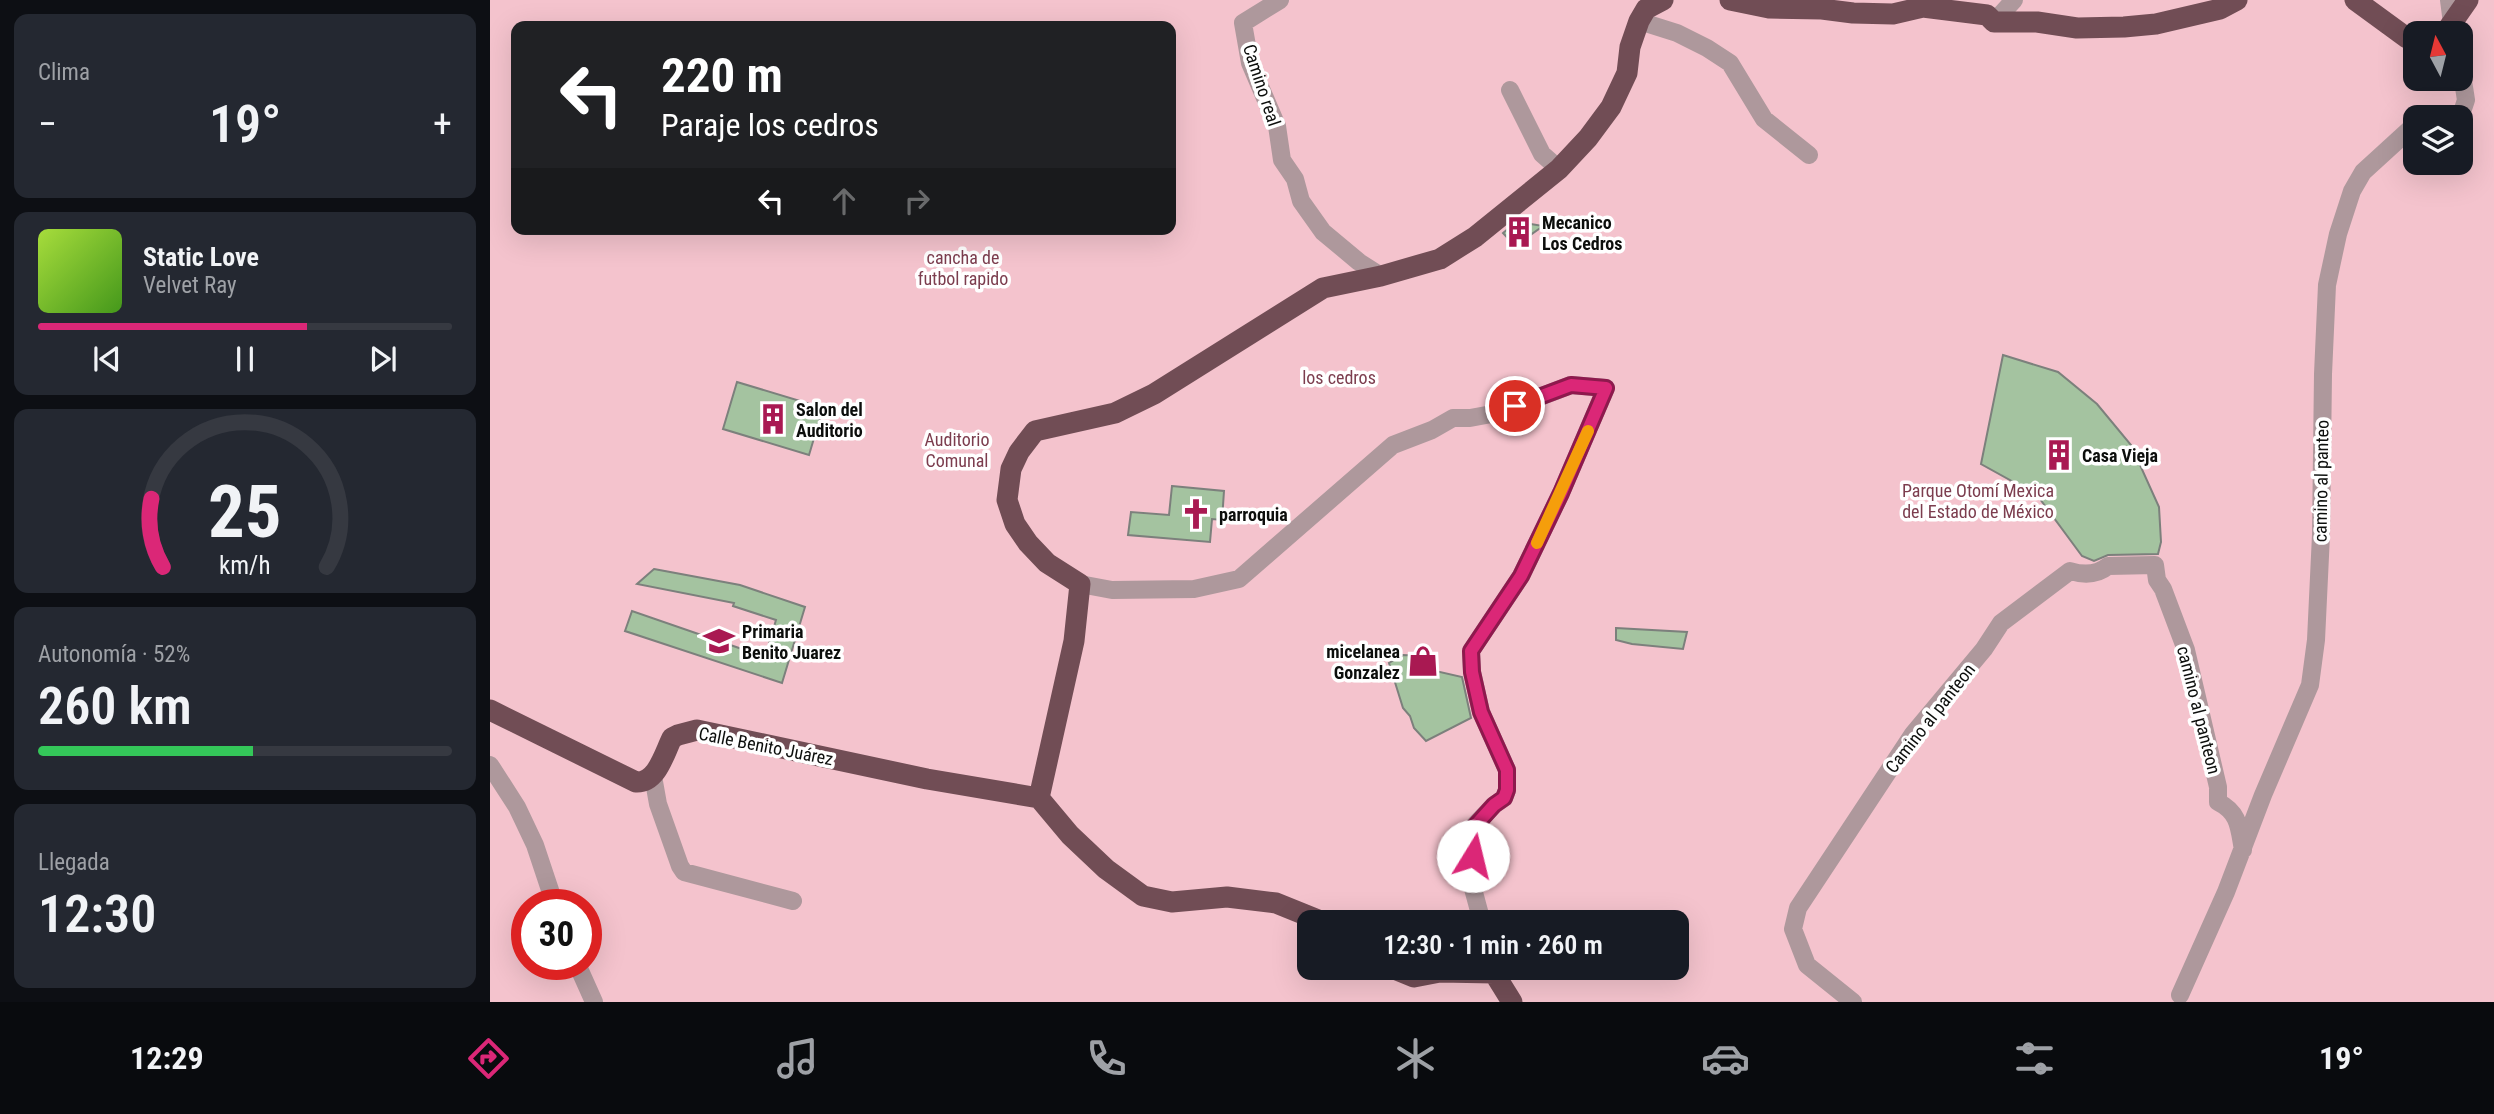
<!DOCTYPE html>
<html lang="es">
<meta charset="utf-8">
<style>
:root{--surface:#171b24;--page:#242831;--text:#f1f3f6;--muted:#9ea1a6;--line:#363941;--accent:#db2777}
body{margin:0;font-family:"Roboto Condensed",sans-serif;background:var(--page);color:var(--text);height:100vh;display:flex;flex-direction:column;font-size:26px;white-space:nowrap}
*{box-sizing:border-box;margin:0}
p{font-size:23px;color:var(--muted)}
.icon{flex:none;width:38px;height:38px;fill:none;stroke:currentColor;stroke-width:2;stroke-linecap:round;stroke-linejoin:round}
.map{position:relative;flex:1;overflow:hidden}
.sheet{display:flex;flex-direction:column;gap:14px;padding:14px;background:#0d0f14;width:490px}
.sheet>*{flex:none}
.guide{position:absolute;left:21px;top:21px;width:665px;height:214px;border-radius:14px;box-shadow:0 7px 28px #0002;background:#202124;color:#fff;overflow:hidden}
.needle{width:46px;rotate:353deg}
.tools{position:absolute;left:1913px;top:21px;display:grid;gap:14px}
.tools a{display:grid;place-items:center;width:70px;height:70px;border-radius:14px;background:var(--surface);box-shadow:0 7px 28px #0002;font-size:35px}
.speed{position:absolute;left:21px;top:889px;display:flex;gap:14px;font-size:35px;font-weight:700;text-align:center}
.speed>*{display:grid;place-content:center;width:91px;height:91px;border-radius:50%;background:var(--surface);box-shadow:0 7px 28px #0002;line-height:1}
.speed .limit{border:10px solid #d22;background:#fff;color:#111}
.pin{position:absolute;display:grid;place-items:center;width:60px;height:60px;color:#fff;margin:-30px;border:4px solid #fff;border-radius:50%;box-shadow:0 2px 7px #0007}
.me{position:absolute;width:77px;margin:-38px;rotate:9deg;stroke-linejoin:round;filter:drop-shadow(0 0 5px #0008)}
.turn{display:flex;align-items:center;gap:24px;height:147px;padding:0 35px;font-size:32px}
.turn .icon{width:91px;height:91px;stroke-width:2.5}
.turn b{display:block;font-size:49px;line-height:60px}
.lanes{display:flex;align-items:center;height:66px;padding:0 35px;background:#0003;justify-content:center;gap:35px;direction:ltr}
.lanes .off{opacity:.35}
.big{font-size:52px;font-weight:600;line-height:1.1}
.sheet .card{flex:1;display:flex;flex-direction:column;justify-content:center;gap:10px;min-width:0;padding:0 24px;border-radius:14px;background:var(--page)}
.sheet .dial{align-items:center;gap:0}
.dial svg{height:182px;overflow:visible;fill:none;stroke:var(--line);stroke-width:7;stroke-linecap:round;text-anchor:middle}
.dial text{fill:var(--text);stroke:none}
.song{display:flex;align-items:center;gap:21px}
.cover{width:84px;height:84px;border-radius:10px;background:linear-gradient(135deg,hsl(80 70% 55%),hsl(100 70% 35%))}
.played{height:7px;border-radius:4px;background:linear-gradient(90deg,var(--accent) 65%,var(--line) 65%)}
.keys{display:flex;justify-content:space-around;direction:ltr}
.heat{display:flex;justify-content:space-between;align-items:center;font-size:38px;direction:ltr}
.charge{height:10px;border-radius:5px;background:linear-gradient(90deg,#34c759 52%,var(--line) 0)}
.trip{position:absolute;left:807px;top:910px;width:392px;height:70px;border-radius:14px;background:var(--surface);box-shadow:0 7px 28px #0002;font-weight:600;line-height:70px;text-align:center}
.menu{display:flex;height:112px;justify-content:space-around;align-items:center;background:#090b0e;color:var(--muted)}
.menu .icon{width:49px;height:49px}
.menu .current{color:var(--accent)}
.menu b{font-size:32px;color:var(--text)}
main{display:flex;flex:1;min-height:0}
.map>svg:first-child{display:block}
.green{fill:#f4c3cd;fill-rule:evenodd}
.building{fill:#a4c3a0;stroke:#7c807c;stroke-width:2}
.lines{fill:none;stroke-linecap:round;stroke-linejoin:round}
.minor{stroke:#ae989c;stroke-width:18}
.major{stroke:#714d55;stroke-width:21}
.route-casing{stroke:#8e194d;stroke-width:18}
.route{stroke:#db2777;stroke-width:12}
.slow{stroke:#f59e0b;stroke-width:12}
.labels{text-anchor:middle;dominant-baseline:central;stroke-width:7;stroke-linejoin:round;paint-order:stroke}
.street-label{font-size:18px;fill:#0c0e0c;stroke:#fff}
.poi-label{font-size:18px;font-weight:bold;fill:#0c0e0c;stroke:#fff;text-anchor:start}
.park-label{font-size:18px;fill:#7c3d4e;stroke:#fff}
</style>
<main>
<section class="sheet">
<div class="card"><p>Clima</p>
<div class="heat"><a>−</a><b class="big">19°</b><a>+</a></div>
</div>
<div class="card">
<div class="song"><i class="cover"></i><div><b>Static Love</b><p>Velvet Ray</p></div></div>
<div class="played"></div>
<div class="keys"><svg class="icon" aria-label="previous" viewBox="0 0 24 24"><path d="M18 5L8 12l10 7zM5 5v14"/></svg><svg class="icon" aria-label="pause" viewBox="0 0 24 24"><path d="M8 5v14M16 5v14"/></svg><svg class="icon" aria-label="next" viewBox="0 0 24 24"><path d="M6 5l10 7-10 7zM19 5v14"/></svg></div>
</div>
<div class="card dial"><svg viewBox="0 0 100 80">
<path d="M14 69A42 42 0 1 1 86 69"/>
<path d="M14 69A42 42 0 0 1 9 39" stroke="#db2777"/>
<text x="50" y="56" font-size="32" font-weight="700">25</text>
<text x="50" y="72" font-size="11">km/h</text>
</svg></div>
<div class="card"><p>Autonomía · 52%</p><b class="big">260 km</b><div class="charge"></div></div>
<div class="card"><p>Llegada</p><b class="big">12:30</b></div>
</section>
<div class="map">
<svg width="2004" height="1002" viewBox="0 0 2004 1002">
<rect width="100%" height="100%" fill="#f0f5f0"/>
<path class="green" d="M0,0H2004V1002H0ZM26,26H681V229H26ZM1925,33H1970V79H1925ZM1925,117H1970V163H1925ZM37,905H96V964H37ZM819,922H1186V968H819Z"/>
<path class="building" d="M1031,218L1035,223L1053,226L1025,246L1013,233Z
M1513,355L1568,372L1607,404L1641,445L1669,507L1671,542L1668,554L1618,555L1604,561L1592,556L1547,495L1491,464Z
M247,382L333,408L319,455L233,429Z
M682,486L734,491L732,520L722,519L720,542L638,535L641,512L679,515Z
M164,569L250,585L315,607L292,683L135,631L142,611L275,657L286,620L243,606L244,603L147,584Z
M1126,628L1197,632L1193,649L1142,644L1126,640Z
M939,651L941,670L972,677L981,718L936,741L924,728L920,716L913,708L899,663L913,655L932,656Z"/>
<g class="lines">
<path class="minor" d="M790,0L753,23L760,63L787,126L792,160L805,179L811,201L833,232L869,262L891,276
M1959,0L1963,31
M1149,21L1187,33L1217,48L1240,63L1274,119L1319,155
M1504,22L1524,0
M1970,62L1976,100L1970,118
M1020,90L1052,154L1069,169
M590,584L622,590L704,589L749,579L903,445L942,430L963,418H980L1007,413L1081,385L1116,388L1071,493L1031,576L981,651L982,672L991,712L1017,770V790L1014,798L1004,805L984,826L982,885L992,922
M0,765L27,807L45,845L65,905
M163,776L168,804L190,866L194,872L303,901
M87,964L104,1002
M1690,995L1736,892L1773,795L1820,685L1826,640L1831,535L1833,374L1837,285L1848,234L1862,191L1873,172L1919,130L1925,131
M1363,1002L1317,965L1303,929L1308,908L1423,734L1494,649L1511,623L1580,571C1593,575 1607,575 1618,566L1665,565L1667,580L1673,589L1696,650L1728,787V802C1750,813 1749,829 1753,850"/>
<path class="major" d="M1240,0L1279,8L1332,9L1363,13L1403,14L1433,7L1497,15L1504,22H1547L1587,28L1634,27L1666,24L1730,9L1747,0
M1865,0L1917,38L1925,39
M1955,33L1978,0
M0,710L146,782C167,783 174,754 182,738L188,735L207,730L437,779L549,798
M833,922L786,903L737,897L682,902L653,896L616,869L580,835L549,798L584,641L590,584L557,563L538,543L525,524L517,500L521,469L529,452L545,431L625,413L664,394L833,288L891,276L950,259L985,237L1069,169L1098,138L1121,107L1137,73L1140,47L1149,21L1156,9L1173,0
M902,968L924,977L950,972L1004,973L1022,1002"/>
</g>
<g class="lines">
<defs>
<path id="route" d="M983,856L985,826L1004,805L1014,798L1017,790V770L991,712L982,672L981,651L1031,576L1071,493L1116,388L1081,385L1025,406"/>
</defs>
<use href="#route" class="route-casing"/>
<use href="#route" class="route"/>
<path class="slow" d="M1047,543L1098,431"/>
</g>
<defs>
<symbol id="building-bare" viewBox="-9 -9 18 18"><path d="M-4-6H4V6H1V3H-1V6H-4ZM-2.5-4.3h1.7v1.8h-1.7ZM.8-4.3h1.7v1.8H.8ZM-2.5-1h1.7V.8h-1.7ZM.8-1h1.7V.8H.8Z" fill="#a91952" stroke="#fff" stroke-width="2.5" paint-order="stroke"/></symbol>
<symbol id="church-bare" viewBox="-9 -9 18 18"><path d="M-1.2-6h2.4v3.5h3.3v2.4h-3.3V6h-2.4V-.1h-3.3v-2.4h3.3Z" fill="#a91952" stroke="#fff" stroke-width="2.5" paint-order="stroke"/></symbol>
<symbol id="school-bare" viewBox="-9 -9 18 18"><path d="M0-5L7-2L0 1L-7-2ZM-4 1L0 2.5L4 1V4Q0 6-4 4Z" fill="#a91952" stroke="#fff" stroke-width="2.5" paint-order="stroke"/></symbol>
<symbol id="shop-bare" viewBox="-9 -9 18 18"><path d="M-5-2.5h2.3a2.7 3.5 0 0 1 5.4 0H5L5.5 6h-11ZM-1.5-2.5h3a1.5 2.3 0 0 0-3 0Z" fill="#a91952" stroke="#fff" stroke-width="2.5" paint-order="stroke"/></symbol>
</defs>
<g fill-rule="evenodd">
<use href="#building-bare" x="1007" y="210" width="44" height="44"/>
<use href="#building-bare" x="261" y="397" width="44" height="44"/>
<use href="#building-bare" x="1547" y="433" width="44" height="44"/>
<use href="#church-bare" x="684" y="492" width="44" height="44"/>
<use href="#school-bare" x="207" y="619" width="44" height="44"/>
<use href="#shop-bare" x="911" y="639" width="44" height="44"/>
</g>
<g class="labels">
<g class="street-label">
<text transform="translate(772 85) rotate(72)">Camino real</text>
<text transform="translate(1831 481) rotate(-89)">camino al panteo</text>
<text transform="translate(1709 710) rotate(76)">camino al panteon</text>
<text transform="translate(1440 718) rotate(-52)">Camino al panteon</text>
<text transform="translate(276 746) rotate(11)">Calle Benito Juárez</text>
</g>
<g class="poi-label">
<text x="1052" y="222">Mecanico<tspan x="1052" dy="21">Los Cedros</tspan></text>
<text x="306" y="409">Salon del<tspan x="306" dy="21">Auditorio</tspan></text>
<text x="1592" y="455">Casa Vieja</text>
<text x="729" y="514">parroquia</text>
<text x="252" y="631">Primaria<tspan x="252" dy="21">Benito Juarez</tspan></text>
<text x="910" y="651" text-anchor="end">micelanea<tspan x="910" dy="21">Gonzalez</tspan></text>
</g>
<g class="park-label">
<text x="473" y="257">cancha de<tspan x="473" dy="21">futbol rapido</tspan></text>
<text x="849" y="377">los cedros</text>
<text x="467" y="439">Auditorio<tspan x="467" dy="21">Comunal</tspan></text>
<text x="1488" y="490">Parque Otomí Mexica<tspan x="1488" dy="21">del Estado de México</tspan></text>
</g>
</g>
</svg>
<div class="tools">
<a><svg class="needle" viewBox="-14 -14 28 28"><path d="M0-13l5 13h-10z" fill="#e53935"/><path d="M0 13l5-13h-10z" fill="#9ea1a6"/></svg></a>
<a><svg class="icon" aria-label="layers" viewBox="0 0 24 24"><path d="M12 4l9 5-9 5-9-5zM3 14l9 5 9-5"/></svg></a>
</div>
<div class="speed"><div class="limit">30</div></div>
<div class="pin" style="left:1025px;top:406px;background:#d93025"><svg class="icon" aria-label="arrive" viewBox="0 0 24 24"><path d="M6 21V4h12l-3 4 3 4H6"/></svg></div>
<svg class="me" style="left:983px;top:856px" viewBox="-20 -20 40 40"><circle r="19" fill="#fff"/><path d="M0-13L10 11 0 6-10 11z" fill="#db2777"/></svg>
<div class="trip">12:30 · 1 min · 260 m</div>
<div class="guide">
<div class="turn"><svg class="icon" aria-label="left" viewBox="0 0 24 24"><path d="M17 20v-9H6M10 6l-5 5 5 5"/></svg><div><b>220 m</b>Paraje los cedros</div></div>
<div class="lanes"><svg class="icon" aria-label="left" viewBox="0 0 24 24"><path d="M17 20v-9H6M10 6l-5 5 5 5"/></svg><svg class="icon off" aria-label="ahead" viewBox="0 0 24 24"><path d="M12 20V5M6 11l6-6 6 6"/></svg><svg class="icon off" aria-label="right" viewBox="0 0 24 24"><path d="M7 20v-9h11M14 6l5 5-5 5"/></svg></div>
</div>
</div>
</main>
<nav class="menu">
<b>12:29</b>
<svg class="icon current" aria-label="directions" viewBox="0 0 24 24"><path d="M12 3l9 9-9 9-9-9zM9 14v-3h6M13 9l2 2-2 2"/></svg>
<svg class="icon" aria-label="music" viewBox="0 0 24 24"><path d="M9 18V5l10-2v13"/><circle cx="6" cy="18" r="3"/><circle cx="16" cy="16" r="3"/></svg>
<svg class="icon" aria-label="phone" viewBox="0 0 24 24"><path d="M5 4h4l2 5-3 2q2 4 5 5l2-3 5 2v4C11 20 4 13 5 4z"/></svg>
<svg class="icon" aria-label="climate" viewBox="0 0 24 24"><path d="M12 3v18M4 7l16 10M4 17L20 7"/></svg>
<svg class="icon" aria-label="car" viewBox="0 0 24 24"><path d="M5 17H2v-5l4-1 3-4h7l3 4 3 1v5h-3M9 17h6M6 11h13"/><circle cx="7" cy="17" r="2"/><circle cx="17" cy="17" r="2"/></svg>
<svg class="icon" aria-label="filters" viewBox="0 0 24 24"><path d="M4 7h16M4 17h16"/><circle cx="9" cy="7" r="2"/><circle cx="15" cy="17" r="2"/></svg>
<b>19°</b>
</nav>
